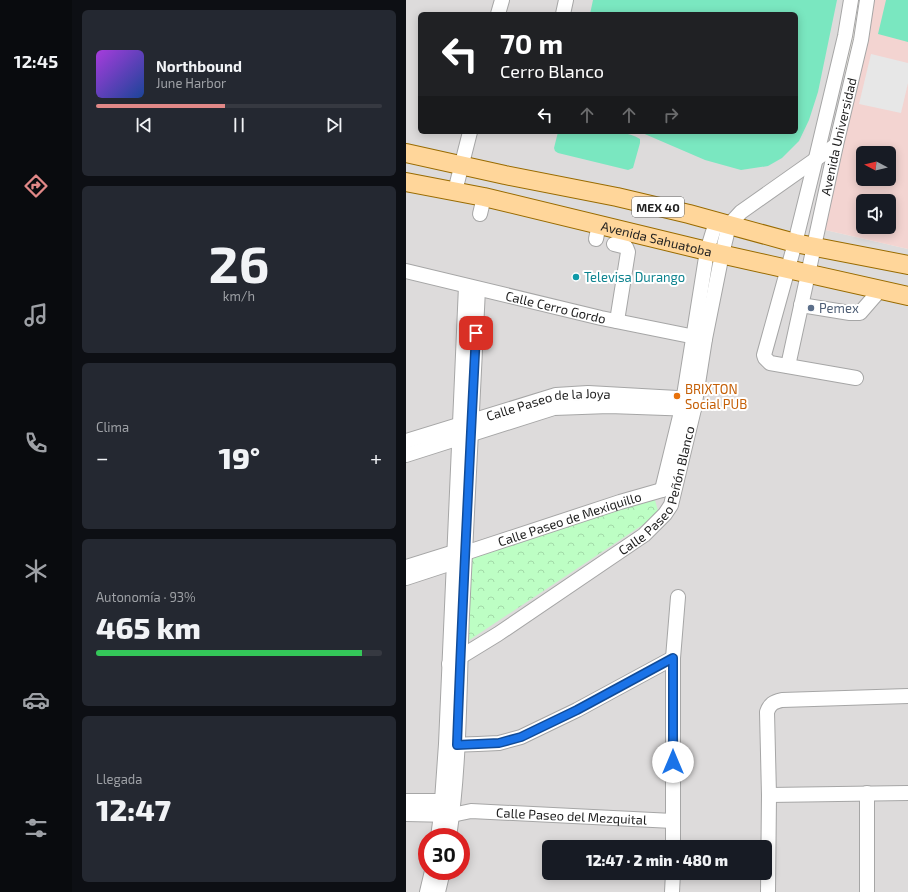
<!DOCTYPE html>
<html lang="es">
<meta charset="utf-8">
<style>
:root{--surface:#171b24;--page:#242831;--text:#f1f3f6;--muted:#9ea1a6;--line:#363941;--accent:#e18887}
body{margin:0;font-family:"Exo 2",sans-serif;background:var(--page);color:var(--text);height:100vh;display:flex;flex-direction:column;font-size:15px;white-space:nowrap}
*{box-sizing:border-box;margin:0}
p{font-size:13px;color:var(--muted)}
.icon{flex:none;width:22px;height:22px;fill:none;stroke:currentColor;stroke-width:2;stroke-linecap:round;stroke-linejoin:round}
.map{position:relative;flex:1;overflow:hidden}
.side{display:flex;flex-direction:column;gap:10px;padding:10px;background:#0d0f14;width:334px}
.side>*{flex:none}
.hud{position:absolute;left:12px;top:12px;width:380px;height:122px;border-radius:6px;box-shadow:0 2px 10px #0003;background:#202124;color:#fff;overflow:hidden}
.needle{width:26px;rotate:277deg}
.fabs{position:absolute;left:450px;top:146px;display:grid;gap:8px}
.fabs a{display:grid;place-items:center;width:40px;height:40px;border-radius:6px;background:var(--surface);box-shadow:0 2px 10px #0003;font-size:20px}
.speed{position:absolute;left:12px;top:828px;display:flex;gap:8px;font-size:20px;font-weight:700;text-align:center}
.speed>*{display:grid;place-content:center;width:52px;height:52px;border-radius:50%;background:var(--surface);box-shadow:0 2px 10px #0003;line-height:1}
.speed .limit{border:6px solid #d22;background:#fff;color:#111}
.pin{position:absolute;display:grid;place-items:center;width:34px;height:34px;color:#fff;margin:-17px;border-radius:8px;box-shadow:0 2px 6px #0006}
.me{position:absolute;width:44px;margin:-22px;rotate:0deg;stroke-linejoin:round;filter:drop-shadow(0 0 3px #0008)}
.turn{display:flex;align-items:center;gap:14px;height:84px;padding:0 16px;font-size:18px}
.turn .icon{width:52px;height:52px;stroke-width:2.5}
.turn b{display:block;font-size:28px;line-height:34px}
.lanes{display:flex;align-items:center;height:38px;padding:0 16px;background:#0003;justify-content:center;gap:20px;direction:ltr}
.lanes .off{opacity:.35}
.big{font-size:30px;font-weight:800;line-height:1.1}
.side .card{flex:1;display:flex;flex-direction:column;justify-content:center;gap:6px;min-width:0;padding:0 14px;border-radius:6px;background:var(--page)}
.side .dial{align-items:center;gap:0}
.dial b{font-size:52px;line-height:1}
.song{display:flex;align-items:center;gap:12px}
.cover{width:48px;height:48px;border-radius:6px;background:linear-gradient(135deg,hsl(280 70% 55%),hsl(220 70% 35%))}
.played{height:4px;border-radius:2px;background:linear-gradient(90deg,var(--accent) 45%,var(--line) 45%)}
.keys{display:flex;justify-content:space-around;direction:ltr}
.heat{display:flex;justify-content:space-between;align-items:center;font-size:22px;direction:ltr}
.charge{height:6px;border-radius:3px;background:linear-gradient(90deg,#34c759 93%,var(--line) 0)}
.trip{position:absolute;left:136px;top:840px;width:230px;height:40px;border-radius:6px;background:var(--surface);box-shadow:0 2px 10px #0003;font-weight:800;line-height:40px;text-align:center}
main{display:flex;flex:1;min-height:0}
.dock{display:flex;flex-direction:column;width:72px;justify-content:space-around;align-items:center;background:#090b0e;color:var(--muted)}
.dock .icon{width:28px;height:28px}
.dock .selected{color:var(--accent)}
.dock b{font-size:18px;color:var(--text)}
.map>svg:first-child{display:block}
.residential{fill:#dddbdb;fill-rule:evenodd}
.commercial{fill:#f3d4d1;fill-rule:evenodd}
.park{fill:url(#park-crowns)}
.pitch{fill:#7ae7c0}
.parking{fill:#e7e7e7}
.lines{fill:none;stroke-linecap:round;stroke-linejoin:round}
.minor-casing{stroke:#a6a6a6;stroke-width:16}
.major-casing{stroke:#996b00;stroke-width:20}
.minor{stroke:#fff;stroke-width:14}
.major{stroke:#ffd69a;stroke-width:18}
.route-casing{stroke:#114b97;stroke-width:10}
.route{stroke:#1a73e8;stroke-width:7}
.culture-dot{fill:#0f9aa8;stroke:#fff;stroke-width:1.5}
.service-dot{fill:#5c6f8a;stroke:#fff;stroke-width:1.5}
.food-dot{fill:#e8710a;stroke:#fff;stroke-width:1.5}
.labels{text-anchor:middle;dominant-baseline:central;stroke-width:4;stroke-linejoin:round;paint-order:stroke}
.shield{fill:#fff;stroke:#626262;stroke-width:1}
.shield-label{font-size:12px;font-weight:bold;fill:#1f1f1f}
.street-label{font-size:13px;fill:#1f1f1f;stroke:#fff}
.culture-label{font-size:13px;fill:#0d838f;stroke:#fff;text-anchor:start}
.service-label{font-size:13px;fill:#4e5e75;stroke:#fff;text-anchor:start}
.food-label{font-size:13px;fill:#c56008;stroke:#fff;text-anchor:start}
</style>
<main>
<nav class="dock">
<b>12:45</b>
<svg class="icon selected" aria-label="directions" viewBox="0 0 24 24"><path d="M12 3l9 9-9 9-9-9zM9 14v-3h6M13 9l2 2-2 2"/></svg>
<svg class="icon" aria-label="music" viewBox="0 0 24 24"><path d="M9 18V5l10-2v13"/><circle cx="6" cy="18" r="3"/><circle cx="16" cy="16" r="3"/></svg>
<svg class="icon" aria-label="phone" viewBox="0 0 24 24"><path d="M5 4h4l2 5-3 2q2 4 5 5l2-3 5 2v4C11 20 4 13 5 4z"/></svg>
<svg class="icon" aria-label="climate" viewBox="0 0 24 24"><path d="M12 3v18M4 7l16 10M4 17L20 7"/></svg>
<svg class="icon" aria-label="car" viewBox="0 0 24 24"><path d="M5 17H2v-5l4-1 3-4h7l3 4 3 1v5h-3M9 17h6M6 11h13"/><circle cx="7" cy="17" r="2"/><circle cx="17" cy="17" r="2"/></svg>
<svg class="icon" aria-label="filters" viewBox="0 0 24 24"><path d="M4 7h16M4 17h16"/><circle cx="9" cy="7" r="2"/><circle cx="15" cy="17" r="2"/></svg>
</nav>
<section class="side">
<div class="card">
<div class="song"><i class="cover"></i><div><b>Northbound</b><p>June Harbor</p></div></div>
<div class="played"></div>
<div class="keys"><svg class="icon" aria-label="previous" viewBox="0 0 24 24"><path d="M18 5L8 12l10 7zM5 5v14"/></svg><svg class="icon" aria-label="pause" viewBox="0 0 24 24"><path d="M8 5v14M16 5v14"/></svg><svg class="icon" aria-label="next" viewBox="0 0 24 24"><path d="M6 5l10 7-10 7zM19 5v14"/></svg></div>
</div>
<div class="card dial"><b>26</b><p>km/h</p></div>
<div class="card"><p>Clima</p>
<div class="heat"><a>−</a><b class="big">19°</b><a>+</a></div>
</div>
<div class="card"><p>Autonomía · 93%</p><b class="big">465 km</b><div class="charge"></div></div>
<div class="card"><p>Llegada</p><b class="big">12:47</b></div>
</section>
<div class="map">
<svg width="502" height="892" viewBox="0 0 502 892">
<defs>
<pattern id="park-crowns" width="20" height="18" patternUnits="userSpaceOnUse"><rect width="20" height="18" fill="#bdfec4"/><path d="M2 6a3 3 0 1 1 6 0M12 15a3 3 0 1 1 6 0" fill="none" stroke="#a2d9a8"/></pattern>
</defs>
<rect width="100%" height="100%" fill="#f0ede4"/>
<path class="residential" d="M0,0H450L415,229L502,249V892H0ZM14,14H390V132H14ZM21,837H55V871H21ZM143,847H359V873H143Z"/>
<path class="commercial" d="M467,0H502V249L415,229ZM457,153H483V179H457ZM457,201H483V227H457Z"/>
<path class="park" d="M248,497L253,514L59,643L62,558Z"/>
<path class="pitch" d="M187,0H431L412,92L403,120L393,141L376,158L362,166L335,170L299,160L234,132H390V14H184Z
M480,0H502V42L472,34Z
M152,132C173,132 216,127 234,139V143L227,168L222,170L152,153L149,151L148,148Z"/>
<path class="parking" d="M465,54L502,63V83L495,113L453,104Z"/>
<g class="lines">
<defs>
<g id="minor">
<path d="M445,0L439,36L410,158L389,243L358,355L359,358L364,363L450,378"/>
<path d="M92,14L96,0"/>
<path d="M157,14L160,0"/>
<path d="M49,191L64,132"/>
<path d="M74,214L78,197"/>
<path d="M190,239L193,224"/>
<path d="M208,244L220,247L222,252L211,321"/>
<path id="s1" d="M0,271L195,318L299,339"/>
<path d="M395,305L444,313H454L474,290"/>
<path id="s2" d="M382,366L430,145L455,40L461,0"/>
<path id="s3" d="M0,441L150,395L182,393L289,399"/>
<path d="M0,455L148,408L203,406L288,409"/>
<path d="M256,490L276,408L301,251L310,222"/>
<path id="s4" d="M59,553L214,502L256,490"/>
<path d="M0,567L55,550"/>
<path d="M0,578L55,560"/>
<path id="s5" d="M43,664L92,634L238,535L259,514L265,505L288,409L299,339L316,254L323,225L335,212L430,145"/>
<path d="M42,745L72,744L93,743L115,737L171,710L267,658"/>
<path d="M363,795L502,793"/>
<path d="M0,801H36L45,803"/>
<path id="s6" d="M0,814L46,815L65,811L267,821"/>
<path d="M32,837L35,815L40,744L60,286"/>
<path d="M43,837C54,764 53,688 56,614C61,506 67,397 72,289"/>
<path d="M267,847V658L272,597"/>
<path d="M21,892L26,871"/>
<path d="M32,892L37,871"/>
<path d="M266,892L267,873"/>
<path d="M362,892L363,795L361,712C364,704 367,702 376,700L502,696"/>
<path d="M461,892V793"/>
</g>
<g id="major">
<path d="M0,153L99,175L211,197L283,214L389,243L502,265"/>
<path id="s7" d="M0,182L78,197L301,251L502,296"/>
</g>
</defs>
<use href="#minor" class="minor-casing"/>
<use href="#major" class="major-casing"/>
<use href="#minor" class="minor"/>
<use href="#major" class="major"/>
</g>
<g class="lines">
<defs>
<path id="route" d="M70,333C63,470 56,607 51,745L93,743L115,737L171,710L267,658V762"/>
</defs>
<use href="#route" class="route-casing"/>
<use href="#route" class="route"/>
</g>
<circle class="culture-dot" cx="170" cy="277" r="4"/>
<circle class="service-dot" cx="405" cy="308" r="4"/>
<circle class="food-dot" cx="271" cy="396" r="4"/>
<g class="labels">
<rect class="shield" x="226" y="197" width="52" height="20" rx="3"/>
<g class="shield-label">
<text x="252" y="207">MEX 40</text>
</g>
<g class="street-label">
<text stroke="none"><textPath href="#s2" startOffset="235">Avenida Universidad</textPath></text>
<text stroke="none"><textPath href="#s7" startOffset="257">Avenida Sahuatoba</textPath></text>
<text stroke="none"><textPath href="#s1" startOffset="154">Calle Cerro Gordo</textPath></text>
<text stroke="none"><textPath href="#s3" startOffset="148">Calle Paseo de la Joya</textPath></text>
<text stroke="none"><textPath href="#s5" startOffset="280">Calle Paseo Peñón Blanco</textPath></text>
<text stroke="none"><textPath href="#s4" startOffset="110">Calle Paseo de Mexiquillo</textPath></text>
<text stroke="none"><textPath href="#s6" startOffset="166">Calle Paseo del Mezquital</textPath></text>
</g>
<g class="culture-label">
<text x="178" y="277">Televisa Durango</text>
</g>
<g class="service-label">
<text x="413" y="308">Pemex</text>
</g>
<g class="food-label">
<text x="279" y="389">BRIXTON<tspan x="279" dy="15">Social PUB</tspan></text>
</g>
</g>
</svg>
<div class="fabs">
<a><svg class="needle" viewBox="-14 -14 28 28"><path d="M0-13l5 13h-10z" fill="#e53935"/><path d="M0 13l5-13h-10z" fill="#9ea1a6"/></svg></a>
<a><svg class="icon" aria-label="sound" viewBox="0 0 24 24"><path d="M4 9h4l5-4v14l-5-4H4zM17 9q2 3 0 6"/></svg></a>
</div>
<div class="speed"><div class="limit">30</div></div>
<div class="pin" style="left:70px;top:333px;background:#d93025"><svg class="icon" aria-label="arrive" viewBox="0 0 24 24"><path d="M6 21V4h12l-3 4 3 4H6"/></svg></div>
<svg class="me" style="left:267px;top:762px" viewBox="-20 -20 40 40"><circle r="19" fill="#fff"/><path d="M0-13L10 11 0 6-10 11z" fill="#1a73e8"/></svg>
<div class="trip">12:47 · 2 min · 480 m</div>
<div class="hud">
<div class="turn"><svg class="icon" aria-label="left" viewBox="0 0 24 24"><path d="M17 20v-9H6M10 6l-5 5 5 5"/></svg><div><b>70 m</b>Cerro Blanco</div></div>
<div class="lanes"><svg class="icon" aria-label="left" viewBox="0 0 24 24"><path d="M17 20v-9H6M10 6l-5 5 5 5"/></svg><svg class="icon off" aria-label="ahead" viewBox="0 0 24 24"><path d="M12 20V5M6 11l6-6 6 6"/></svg><svg class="icon off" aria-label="ahead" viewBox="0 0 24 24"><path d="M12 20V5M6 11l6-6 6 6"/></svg><svg class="icon off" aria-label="right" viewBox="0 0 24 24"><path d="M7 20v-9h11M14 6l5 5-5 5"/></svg></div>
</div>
</div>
</main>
